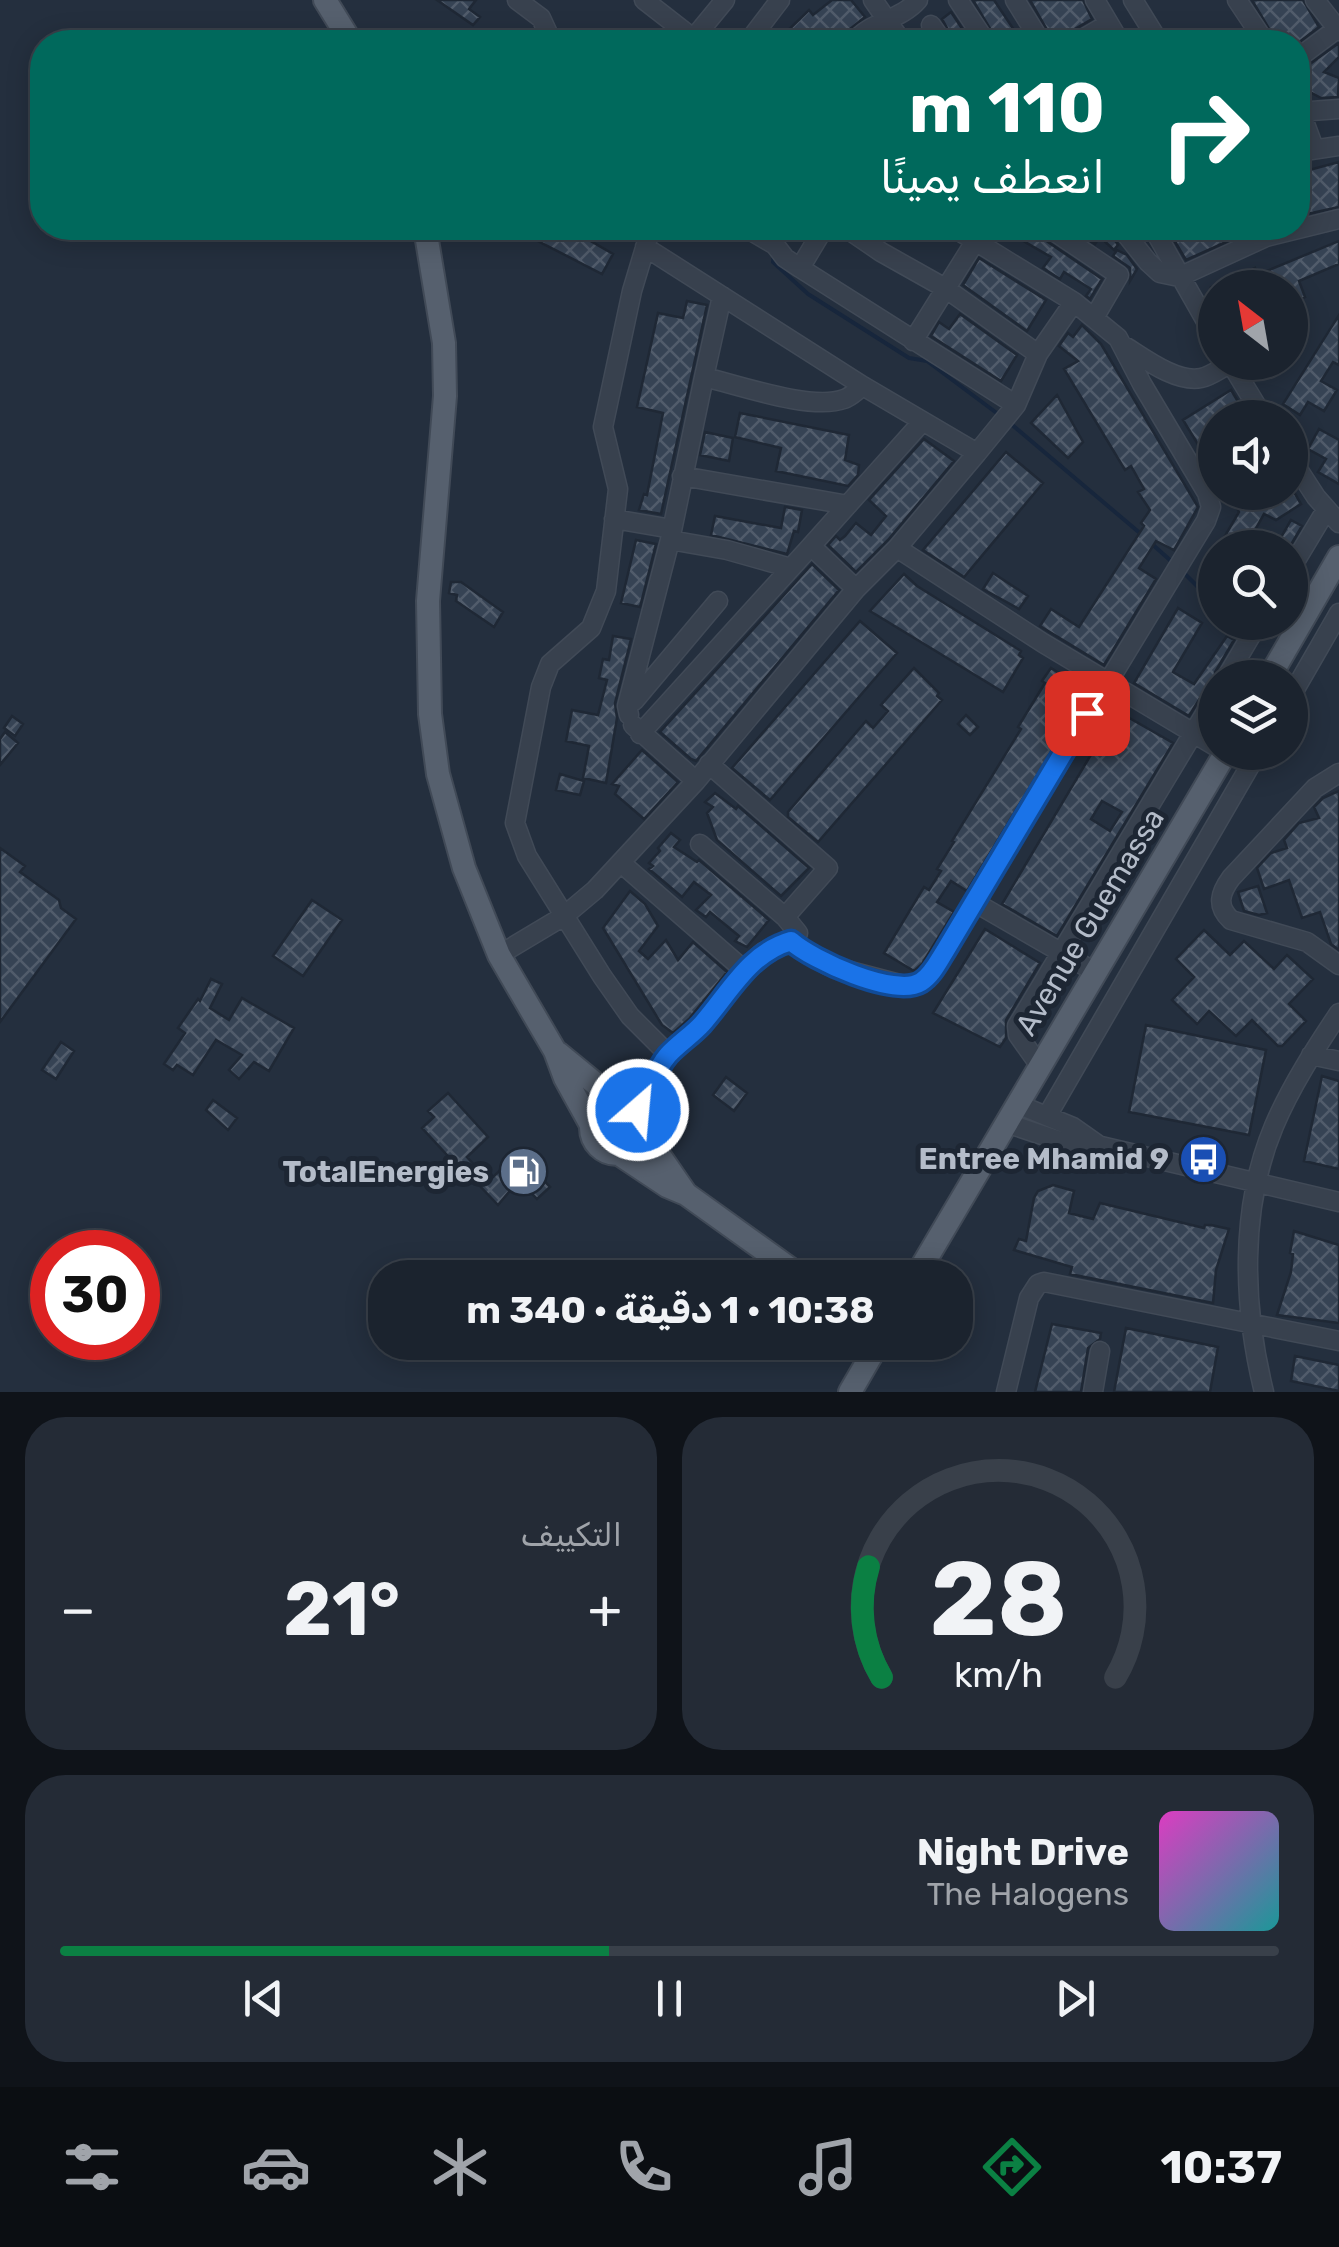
<!DOCTYPE html>
<html lang="ar">
<meta charset="utf-8">
<style>
:root{--surface:#1b232e;--page:#242b36;--text:#f1f3f6;--muted:#a0a4aa;--line:#39404a;--accent:#0b8043}
body{margin:0;font-family:Rubik,"Noto Sans Arabic",sans-serif;background:var(--page);color:var(--text);direction:rtl;height:100vh;display:flex;flex-direction:column;font-size:38px;white-space:nowrap}
*{box-sizing:border-box;margin:0}
p{font-size:32px;color:var(--muted)}
.icon{flex:none;width:55px;height:55px;fill:none;stroke:currentColor;stroke-width:2;stroke-linecap:round;stroke-linejoin:round}
.map{position:relative;height:1392px;overflow:hidden;direction:ltr}
.details{display:flex;flex-direction:column;gap:25px;padding:25px;background:#0f1319;flex:1}
.details>*{flex:none}
.guide{position:absolute;left:30px;top:30px;width:1280px;height:210px;border-radius:40px;box-shadow:0 5px 25px #0003,0 0 0 2px var(--line);direction:rtl;background:#00695c;color:#fff;overflow:hidden}
.needle{width:65px;rotate:329deg}
.tools{position:absolute;left:1198px;top:270px;display:grid;gap:20px}
.tools a{display:grid;place-items:center;width:110px;height:110px;border-radius:50%;background:var(--surface);box-shadow:0 5px 25px #0003,0 0 0 2px var(--line);font-size:50px}
.speed{position:absolute;left:30px;top:1230px;display:flex;gap:20px;font-size:50px;font-weight:700;text-align:center}
.speed>*{display:grid;place-content:center;width:130px;height:130px;border-radius:50%;background:var(--surface);box-shadow:0 5px 25px #0003,0 0 0 2px var(--line);line-height:1}
.speed .limit{border:15px solid #d22;background:#fff;color:#111}
.pin{position:absolute;display:grid;place-items:center;width:85px;height:85px;color:#fff;margin:-42px;border-radius:20px;box-shadow:0 5px 15px #0006}
.me{position:absolute;width:110px;margin:-55px;rotate:27deg;stroke-linejoin:round;filter:drop-shadow(0 0 8px #0008)}
.turn{display:flex;align-items:center;gap:35px;height:210px;padding:0 40px;font-size:45px}
.turn .icon{width:130px;height:130px;stroke-width:2.5}
.turn b{display:block;font-size:70px;line-height:85px}
.big{font-size:75px;font-weight:700;line-height:1.1}
.details .tile{flex:1;display:flex;flex-direction:column;justify-content:center;gap:15px;min-width:0;padding:0 35px;border-radius:40px;background:var(--page)}
.details .dial{align-items:center;gap:0}
.dial svg{height:260px;overflow:visible;fill:none;stroke:var(--line);stroke-width:7;stroke-linecap:round;text-anchor:middle}
.dial text{fill:var(--text);stroke:none}
.song{display:flex;align-items:center;gap:30px}
.cover{width:120px;height:120px;border-radius:15px;background:linear-gradient(135deg,hsl(310 70% 55%),hsl(180 70% 35%))}
.played{height:10px;border-radius:5px;background:linear-gradient(90deg,var(--accent) 45%,var(--line) 45%)}
.keys{display:flex;justify-content:space-around;direction:ltr}
.heat{display:flex;justify-content:space-between;align-items:center;font-size:55px;direction:ltr}
.details .tiles{flex:1;display:grid;gap:25px;grid-template-columns:1fr 1fr}
.tile:last-child{grid-column:span 2}
.trip{position:absolute;left:368px;top:1260px;width:605px;height:100px;border-radius:40px;background:var(--surface);box-shadow:0 5px 25px #0003,0 0 0 2px var(--line);font-weight:700;line-height:100px;text-align:center;direction:rtl}
.tabs{display:flex;height:160px;justify-content:space-around;align-items:center;background:#0b0e12;color:var(--muted)}
.tabs .icon{width:70px;height:70px}
.tabs .active{color:var(--accent)}
.tabs b{font-size:45px;color:var(--text)}
.map>svg:first-child{display:block}
.lines{fill:none;stroke-linecap:round;stroke-linejoin:round}
.stream{stroke:#17263c;stroke-width:4}
.building{fill:url(#building-cross-hatch);stroke:#1f2835;stroke-width:2.5;fill-rule:evenodd}
.minor-casing{stroke:#414a57;stroke-width:21}
.major-casing{stroke:#414a57;stroke-width:26}
.minor{stroke:#38414e;stroke-width:18}
.major{stroke:#56606e;stroke-width:22}
.route-casing{stroke:#114b97;stroke-width:25}
.route{stroke:#1a73e8;stroke-width:18}
.labels{text-anchor:middle;dominant-baseline:central;stroke-width:10;stroke-linejoin:round;paint-order:stroke}
.street-label{font-size:30px;fill:#b4bcc9;stroke:#1d2633}
.poi-label{font-size:30px;font-weight:bold;fill:#b4bcc9;stroke:#1d2633;text-anchor:end}
</style>
<div class="map">
<svg width="1339" height="1392" viewBox="0 0 1339 1392">
<defs>
<pattern id="building-cross-hatch" width="8" height="8" patternUnits="userSpaceOnUse" patternTransform="scale(2.5)"><rect width="8" height="8" fill="#364354"/><path d="M0 0l8 8M0 8l8-8" fill="none" stroke="#515c6b"/></pattern>
</defs>
<rect width="100%" height="100%" fill="#242f3e"/>
<g class="lines">
<path class="stream" d="M774,255L773,262L808,294L909,358L927,361L998,414
M1011,424L1141,534
M1152,544L1171,561
M1183,572L1215,604
M1233,622L1244,633"/>
</g>
<path class="building" d="M437,0H476L469,9L480,17L473,25Z
M832,0H851L865,17L845,33L842,42H776L809,10L813,15Z
M973,0H994L1022,42H998Z
M1030,0H1083L1092,19L1070,32L1065,42H1054Z
M1252,0H1303L1319,27L1298,43L1277,42Z
M951,12L971,42H955L942,19Z
M503,30H533L538,42H499Z
M1339,43V57L1324,72L1339,78L1338,97L1321,98L1301,87L1308,73L1303,69Z
M1339,162V207L1298,216V173Z
M536,228H581L592,235L589,240L613,254L602,274L534,239Z
M1001,228H1037L1042,238L1102,279L1090,299L1086,296L1091,289L1064,272L1060,279L1043,268L1051,257Z
M1071,228H1107L1118,245L1114,250L1100,237L1095,244Z
M1167,228H1189L1194,237L1214,228H1257L1186,260Z
M1339,241V264L1299,281L1305,297L1290,304V288H1210L1255,268L1257,275Z
M1117,250L1127,255L1137,269L1130,281V268L1113,256Z
M979,258L1046,300L1027,331L963,285Z
M687,301L707,305L661,514L639,510L644,494L647,495L663,413L637,407L658,313L683,318Z
M960,314L1017,355L1001,381L931,336L939,322L949,329Z
M1339,315V365L1333,362L1321,381L1337,390L1324,411L1308,402L1300,415L1283,404Z
M1082,325L1101,344L1198,507L1174,550L1156,541L1139,568L1156,579L1104,665L1040,626L1051,609L1079,627L1144,526L1141,523L1150,510L1138,492L1144,489L1131,466L1125,470L1064,369L1078,361L1059,346L1068,333L1073,337Z
M1231,390L1248,418H1215V472L1183,420Z
M1057,395L1083,442L1068,458L1031,423Z
M740,413L849,435L845,460L859,465L858,475L848,486L776,471L781,448L735,437Z
M1319,429L1339,440V484L1318,472L1326,459L1308,449Z
M705,432L733,438L729,461L700,455Z
M924,439L954,461L888,540L856,572L828,545L836,536L840,540L845,536L856,523L871,535L886,516L869,500Z
M1006,452L1043,483L964,577L923,550Z
M1228,492H1294L1301,504L1276,520L1264,514L1245,548H1218L1239,512Z
M785,507L802,510L798,532L794,531L787,554L711,535L715,516L781,528Z
M1291,520L1302,526L1289,548H1275Z
M636,540L656,544L640,607L621,603Z
M812,564L839,590L696,761L691,759L660,732Z
M993,573L1028,596L1019,609L983,589Z
M904,574L917,586L1021,651L1019,655L1023,658L1003,692L870,611Z
M451,582H461L503,612L494,627L456,601L457,595L449,593Z
M1178,608L1202,623L1173,672L1194,684L1227,636L1234,640L1215,672V685L1205,690L1189,716L1134,683Z
M860,621L897,653L770,800L732,768Z
M613,636L631,639L615,703L617,718L606,783L583,778L589,746L566,741L572,710L598,715L607,680L599,678L603,659L609,660Z
M914,668L939,693L937,696L942,700L818,842L788,817V812L866,721L873,728L888,711L881,705Z
M1051,668L1088,691L967,891L951,881L937,902L954,912L922,964L914,971L884,953L924,887L929,890L941,871L937,869L954,842L952,841L1021,729L1018,727L1045,683L1042,681Z
M1117,711L1173,743L1057,936L1002,904ZM1102,801L1122,812L1110,831L1091,819Z
M966,715L978,727L970,735L958,724Z
M12,716L23,724L15,736L4,728Z
M5,732L18,743L0,765V739Z
M642,750L678,782L644,819L615,794L619,786L612,784Z
M560,774L584,781L580,795L556,790Z
M1339,791V950L1331,944L1320,912L1302,918L1289,880L1264,889L1257,868L1271,853L1287,848L1284,840L1299,823L1319,818L1314,807L1323,798Z
M715,793L736,809L738,806L809,868L781,896L717,840L707,813L713,807L705,802Z
M671,833L680,840L674,847L697,862L699,860L769,920L747,947L735,941L739,936L710,912L706,917L696,910L711,895L694,882L682,897L649,869L653,866L649,863L660,851L658,848Z
M0,848L25,866L20,872L59,900L61,908L76,919L0,1022Z
M1258,886L1267,913L1259,915L1244,911L1238,892Z
M630,891L645,904L658,926L639,951L648,959L666,940L678,960L693,942L727,972L689,1019L673,1033L662,1025L603,928Z
M312,900L342,920L303,976L273,956Z
M985,929L1040,963L1006,1020V1038L1000,1047L933,1013Z
M1204,930L1230,955L1244,941L1274,969L1287,955L1313,979L1289,1004L1306,1021L1282,1046H1278L1252,1020L1236,1036L1209,1011L1197,1024L1172,1000L1194,977L1176,959Z
M211,979L222,984L210,1008L229,1020L242,998L294,1028L269,1071L254,1062L239,1079L229,1070L242,1055L216,1040L193,1075L177,1065L173,1070L164,1064L185,1033L178,1028L198,999L200,1001Z
M1146,1025L1266,1050L1249,1135L1129,1112Z
M61,1042L74,1051L56,1079L42,1070Z
M1322,1076L1339,1081V1169L1304,1161Z
M726,1077L747,1093L734,1111L713,1095Z
M448,1093L488,1137L467,1157L489,1181L518,1153L550,1187L537,1199L519,1180L498,1205L476,1182L474,1184L422,1128L434,1117L428,1111Z
M213,1100L237,1118L228,1130L206,1110Z
M1053,1185L1074,1191L1069,1213L1093,1219L1100,1203L1204,1228L1205,1225H1211L1229,1229L1216,1270L1213,1303L1070,1274L1072,1267L1014,1250L1019,1239L1026,1241L1034,1198L1038,1191Z
M1294,1231L1339,1245V1323L1277,1315L1291,1272L1293,1254L1290,1253Z
M1052,1324L1101,1333L1100,1339L1088,1348L1081,1392H1035Z
M1126,1328L1218,1347L1210,1392H1114Z
M1295,1356L1339,1365V1391L1291,1381Z"/>
<g class="lines">
<defs>
<path id="minor" d="M517,0L541,18L552,42
M644,0L698,42
M873,0L902,42
M958,0L986,42
M1015,0L1041,42
M1095,0L1120,42
M1133,0L1159,42
M1237,0L1265,42
M1315,0L1339,31
M931,25L943,42
M693,39L725,0
M748,42L780,0
M854,42C870,21 900,21 918,0
M1077,42L1108,24
M1298,58L1337,29
M1298,105L1314,148
M1298,112L1339,109
M1298,152L1339,146
M651,228L632,291L603,427L618,489L606,591L591,628L550,664L541,687L515,823L527,856L602,976L630,1016L668,1054
M746,228L775,245L785,258L800,268L1016,405
M846,228L881,252L945,288L1038,354L1074,302
M1049,228L1119,275L1094,318
M1121,228L1148,262L1160,273L1179,277L1266,237L1339,219
M1153,228L1215,337
M800,268L824,228
M722,296L704,377C739,385 811,411 844,399C851,397 857,390 863,386
M913,341L976,240
M1126,347C1145,359 1177,383 1201,378C1211,376 1221,368 1231,363
M1230,362L1264,418
M977,453L1016,405L1038,354
M1290,457L1316,497L1339,523
M682,476L848,505
M614,519L672,529
M670,540L727,550L791,568
M897,548L1043,643L1215,746
M1290,570L1326,510
M856,589L811,546L922,422
M1226,678L1259,622
M1290,698L1339,613
M634,701L718,601
M629,715L627,706L670,540L704,377
M633,725L696,781
M640,734L811,546
M709,764L828,868L785,917
M1339,773L1315,788L1231,878C1220,893 1216,906 1231,920L1307,942L1339,965
M700,844L785,917L798,933L791,941
M621,863L744,970
M974,902L1095,972
M499,955L564,916L595,890L696,781L856,589L897,548L977,453L863,386L645,247
M1311,1055L1339,1061
M1040,1066L1018,1035L1017,1026L1215,697
M1017,1104L1073,1127L1100,1146
M636,1112L668,1054L698,1028L744,970L763,952L791,941L827,965L907,986L920,983L932,972L1206,521L1211,507L1207,493L1142,384L1118,338L1074,302L954,228
M1047,1116L1258,752
M1006,1123L1066,1143L1101,1146L1339,1202
M1006,1392L1029,1298L1038,1284L1044,1282L1339,1341
M1093,1392L1100,1351
M1264,1392C1243,1307 1239,1209 1274,1126C1291,1086 1315,1049 1339,1013"/>
<path id="major" d="M325,0L351,42
M425,228L444,343L445,396L428,601L430,714L438,774L464,868L499,955L555,1051L565,1078L591,1125
M1269,678L1339,557
M558,1053L619,1103
M591 1128a26 26 0 1 1 52 0a26 26 0 1 1-52 0Z
M642,1130L686,1194
M619,1154L667,1186L686,1194L803,1278
M915,1278L1226,752
M850,1392L879,1342"/>
</defs>
<use href="#minor" class="minor-casing"/>
<use href="#major" class="major-casing"/>
<use href="#minor" class="minor"/>
<use href="#major" class="major"/>
</g>
<g class="lines">
<defs>
<path id="route" d="M638,1110C649,1092 654,1071 668,1055C678,1044 692,1035 702,1024C730,992 749,953 791,941C812,960 895,998 921,982C932,975 938,962 945,951L1087,713"/>
</defs>
<use href="#route" class="route-casing"/>
<use href="#route" class="route"/>
</g>
<defs>
<symbol id="bus-disc" viewBox="-11 -11 22 22"><circle r="9.5" fill="#1a4fb4" stroke="#1d2633"/><path d="M-5-6H5V4H4V6H2V4H-2V6H-4V4H-5ZM-3.5-4V0h7V-4ZM-3.5 1.2v1.5H-2V1.2ZM2 1.2v1.5H3.5V1.2Z" fill="#fff"/></symbol>
<symbol id="fuel-disc" viewBox="-11 -11 22 22"><circle r="9.5" fill="#5c6f8a" stroke="#1d2633"/><path d="M-5.5-6h7V0h2V4h1.3V-2.5L3-4.5l.8-.8L6-3V5H2.5V1h-1V6h-7ZM-4.2-4.7v3.2H.2V-4.7Z" fill="#fff"/></symbol>
</defs>
<g fill-rule="evenodd">
<use href="#bus-disc" x="1176" y="1132" width="55" height="55"/>
<use href="#fuel-disc" x="496" y="1144" width="55" height="55"/>
</g>
<g class="labels">
<g class="street-label">
<text transform="translate(1090 922) rotate(-59)">Avenue Guemassa</text>
</g>
<g class="poi-label">
<text x="1169" y="1159">Entree Mhamid 9</text>
<text x="489" y="1172">TotalEnergies</text>
</g>
</g>
</svg>
<div class="tools">
<a><svg class="needle" viewBox="-14 -14 28 28"><path d="M0-13l5 13h-10z" fill="#e53935"/><path d="M0 13l5-13h-10z" fill="#a0a4aa"/></svg></a>
<a><svg class="icon" aria-label="sound" viewBox="0 0 24 24"><path d="M4 9h4l5-4v14l-5-4H4zM17 9q2 3 0 6"/></svg></a>
<a><svg class="icon" aria-label="search" viewBox="0 0 24 24"><circle cx="10" cy="10" r="6"/><path d="M15 15l6 6"/></svg></a>
<a><svg class="icon" aria-label="layers" viewBox="0 0 24 24"><path d="M12 4l9 5-9 5-9-5zM3 14l9 5 9-5"/></svg></a>
</div>
<div class="speed"><div class="limit">30</div></div>
<div class="pin" style="left:1087px;top:713px;background:#d93025"><svg class="icon" aria-label="arrive" viewBox="0 0 24 24"><path d="M6 21V4h12l-3 4 3 4H6"/></svg></div>
<svg class="me" style="left:638px;top:1110px" viewBox="-20 -20 40 40"><circle r="17" fill="#1a73e8" stroke="#fff" stroke-width="3"/><path d="M0-11L8 9 0 5-8 9z" fill="#fff"/></svg>
<div class="trip">10:38 · 1 دقيقة · 340 m</div>
<div class="guide">
<div class="turn"><svg class="icon" aria-label="right" viewBox="0 0 24 24"><path d="M7 20v-9h11M14 6l5 5-5 5"/></svg><div><b>110 m</b>انعطف يمينًا</div></div>
</div>
</div>
<section class="details">
<div class="tiles">
<div class="tile dial"><svg viewBox="0 0 100 80">
<path d="M14 69A42 42 0 1 1 86 69"/>
<path d="M14 69A42 42 0 0 1 10 35" stroke="#0b8043"/>
<text x="50" y="56" font-size="32" font-weight="700">28</text>
<text x="50" y="72" font-size="11">km/h</text>
</svg></div>
<div class="tile"><p>التكييف</p>
<div class="heat"><a>−</a><b class="big">21°</b><a>+</a></div>
</div>
<div class="tile">
<div class="song"><i class="cover"></i><div><b>Night Drive</b><p>The Halogens</p></div></div>
<div class="played"></div>
<div class="keys"><svg class="icon" aria-label="previous" viewBox="0 0 24 24"><path d="M18 5L8 12l10 7zM5 5v14"/></svg><svg class="icon" aria-label="pause" viewBox="0 0 24 24"><path d="M8 5v14M16 5v14"/></svg><svg class="icon" aria-label="next" viewBox="0 0 24 24"><path d="M6 5l10 7-10 7zM19 5v14"/></svg></div>
</div>
</div>
</section>
<nav class="tabs">
<b>10:37</b>
<svg class="icon active" aria-label="directions" viewBox="0 0 24 24"><path d="M12 3l9 9-9 9-9-9zM9 14v-3h6M13 9l2 2-2 2"/></svg>
<svg class="icon" aria-label="music" viewBox="0 0 24 24"><path d="M9 18V5l10-2v13"/><circle cx="6" cy="18" r="3"/><circle cx="16" cy="16" r="3"/></svg>
<svg class="icon" aria-label="phone" viewBox="0 0 24 24"><path d="M5 4h4l2 5-3 2q2 4 5 5l2-3 5 2v4C11 20 4 13 5 4z"/></svg>
<svg class="icon" aria-label="climate" viewBox="0 0 24 24"><path d="M12 3v18M4 7l16 10M4 17L20 7"/></svg>
<svg class="icon" aria-label="car" viewBox="0 0 24 24"><path d="M5 17H2v-5l4-1 3-4h7l3 4 3 1v5h-3M9 17h6M6 11h13"/><circle cx="7" cy="17" r="2"/><circle cx="17" cy="17" r="2"/></svg>
<svg class="icon" aria-label="filters" viewBox="0 0 24 24"><path d="M4 7h16M4 17h16"/><circle cx="9" cy="7" r="2"/><circle cx="15" cy="17" r="2"/></svg>
</nav>
